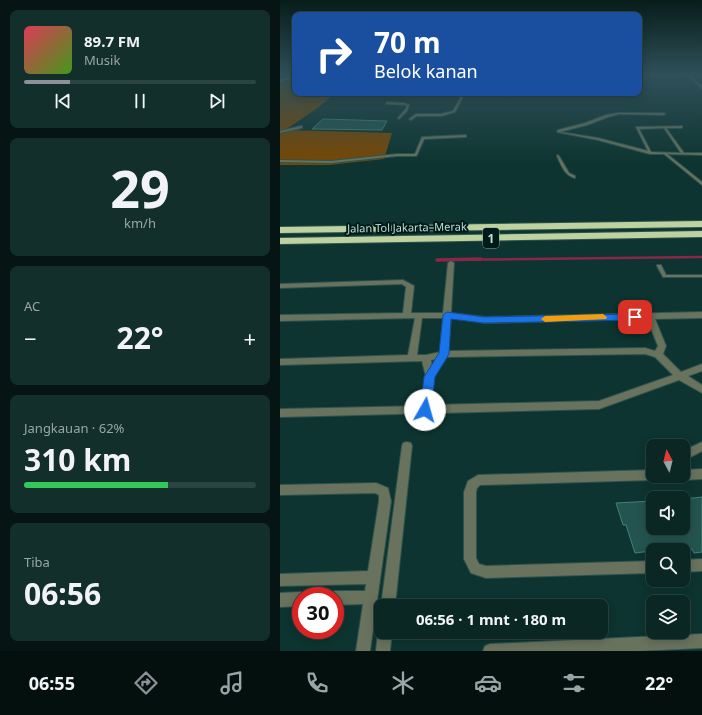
<!DOCTYPE html>
<html lang="id">
<meta charset="utf-8">
<style>
:root{--surface:#0a2724;--page:#132f2c;--text:#f1f3f6;--muted:#99a5a6;--line:#2a4441;--accent:#8c9099}
body{margin:0;font-family:"Noto Sans",sans-serif;background:var(--page);color:var(--text);height:100vh;display:flex;flex-direction:column;font-size:15px;white-space:nowrap}
*{box-sizing:border-box;margin:0}
p{font-size:13px;color:var(--muted)}
.icon{flex:none;width:22px;height:22px;fill:none;stroke:currentColor;stroke-width:2;stroke-linecap:round;stroke-linejoin:round}
.map{position:relative;flex:1;overflow:hidden}
.panel{display:flex;flex-direction:column;gap:10px;padding:10px;background:#061514;width:280px}
.panel>*{flex:none}
.top-card{position:absolute;left:12px;top:12px;width:350px;height:84px;border-radius:8px;box-shadow:0 2px 10px #0003,0 0 0 1px var(--line);background:#1a4fa0;color:#fff;overflow:hidden}
.needle{width:26px;rotate:353deg}
.tools{position:absolute;left:366px;top:439px;display:grid;gap:8px}
.tools a{display:grid;place-items:center;width:44px;height:44px;border-radius:8px;background:var(--surface);box-shadow:0 2px 10px #0003,0 0 0 1px var(--line);font-size:20px}
.speed{position:absolute;left:12px;top:587px;display:flex;gap:8px;font-size:20px;font-weight:700;text-align:center}
.speed>*{display:grid;place-content:center;width:52px;height:52px;border-radius:50%;background:var(--surface);box-shadow:0 2px 10px #0003,0 0 0 1px var(--line);line-height:1}
.speed .limit{border:6px solid #d22;background:#fff;color:#111}
.pin{position:absolute;display:grid;place-items:center;width:34px;height:34px;color:#fff;margin:-17px;border-radius:8px;box-shadow:0 2px 6px #0006}
.me{position:absolute;width:44px;margin:-22px;rotate:7deg;stroke-linejoin:round;filter:drop-shadow(0 0 3px #0008)}
.turn{display:flex;align-items:center;gap:14px;height:84px;padding:0 16px;font-size:18px}
.turn .icon{width:52px;height:52px;stroke-width:2.5}
.turn b{display:block;font-size:28px;line-height:34px}
.big{font-size:30px;font-weight:700;line-height:1.1}
.panel .card{flex:1;display:flex;flex-direction:column;justify-content:center;gap:6px;min-width:0;padding:0 14px;border-radius:8px;background:var(--page)}
.panel .dial{align-items:center;gap:0}
.dial b{font-size:52px;line-height:1}
.song{display:flex;align-items:center;gap:12px}
.cover{width:48px;height:48px;border-radius:6px;background:linear-gradient(135deg,hsl(350 70% 55%),hsl(100 70% 35%))}
.played{height:4px;border-radius:2px;background:linear-gradient(90deg,var(--accent) 20%,var(--line) 20%)}
.keys{display:flex;justify-content:space-around;direction:ltr}
.heat{display:flex;justify-content:space-between;align-items:center;font-size:22px;direction:ltr}
.charge{height:6px;border-radius:3px;background:linear-gradient(90deg,#34c759 62%,var(--line) 0)}
.trip{position:absolute;left:94px;top:599px;width:234px;height:40px;border-radius:8px;background:var(--surface);box-shadow:0 2px 10px #0003,0 0 0 1px var(--line);font-weight:700;line-height:40px;text-align:center}
.tab-bar{display:flex;height:64px;justify-content:space-around;align-items:center;background:#04100e;color:var(--muted)}
.tab-bar .icon{width:28px;height:28px}
.tab-bar .current{color:var(--accent)}
.tab-bar b{font-size:18px;color:var(--text)}
main{display:flex;flex:1;min-height:0}
.map>svg:first-child{display:block}
.green{fill:#794702}
.lines{fill:none;stroke-linecap:round;stroke-linejoin:round}
.stream-far1{stroke:#892846;stroke-width:2.5}
.stream{stroke:#892846;stroke-width:3.5}
.building{fill:#24544f;stroke:#3d847c}
.lane-casing{stroke:#2d534f;stroke-width:2}
.street-casing{stroke:#2d534f;stroke-width:2}
.secondary-casing{stroke:#2d534f;stroke-width:2}
.highway-casing{stroke:#2d534f;stroke-width:2}
.lane{fill:#69725d;fill-rule:evenodd}
.street{fill:#69725d;fill-rule:evenodd}
.secondary{fill:#8b9978;fill-rule:evenodd}
.highway{fill:#bdd29f;fill-rule:evenodd}
.route{fill:#1a73e8;stroke:#114b97}
.slow{fill:#f59e0b}
.labels{text-anchor:middle;dominant-baseline:central;stroke-width:4;stroke-linejoin:round;paint-order:stroke}
.far-street-label{font-size:11px;fill:#bddfda;stroke:#001a17}
.shield{fill:#001a17;stroke:#84a4a0;stroke-width:1}
.shield-label{font-size:12px;font-weight:bold;fill:#bddfda}
</style>
<main>
<section class="panel">
<div class="card">
<div class="song"><i class="cover"></i><div><b>89.7 FM</b><p>Musik</p></div></div>
<div class="played"></div>
<div class="keys"><svg class="icon" aria-label="previous" viewBox="0 0 24 24"><path d="M18 5L8 12l10 7zM5 5v14"/></svg><svg class="icon" aria-label="pause" viewBox="0 0 24 24"><path d="M8 5v14M16 5v14"/></svg><svg class="icon" aria-label="next" viewBox="0 0 24 24"><path d="M6 5l10 7-10 7zM19 5v14"/></svg></div>
</div>
<div class="card dial"><b>29</b><p>km/h</p></div>
<div class="card"><p>AC</p>
<div class="heat"><a>−</a><b class="big">22°</b><a>+</a></div>
</div>
<div class="card"><p>Jangkauan · 62%</p><b class="big">310 km</b><div class="charge"></div></div>
<div class="card"><p>Tiba</p><b class="big">06:56</b></div>
</section>
<div class="map">
<svg width="422" height="651" viewBox="0 0 422 651">
<rect width="100%" height="100%" fill="#0d3430"/>
<path class="green" d="M10,79H15V93H55L39,107L5,130L112,133L104,159L49,165H0V82Z"/>
<g class="lines">
<path class="stream-far1" d="M157,260L422,257"/>
<path class="stream" d="M157,260L201,259"/>
</g>
<path class="building" d="M43,119L107,121L102,130L32,129Z
M422,497V552L414,553L412,549L370,550L371,551L355,553L346,525H343L336,503L373,501V530L403,528L407,527L403,517V499Z"/>
<g class="lines">
<defs>
<path id="lane" d="M0,74H15V76L0,75Z
M183,93H185L175,112L161,116H137L131,120L129,119L136,114H161L173,111Z
M107,102L124,103L129,105L127,111L119,119L118,118L125,110L127,105L106,104Z
M338,113H384L385,114L384,115L339,114L328,117L307,125L280,132L318,138L368,151L356,127L402,126V128H386L404,153H422V155L387,154L422,182V185L384,154H370L318,140L277,132L278,130L305,123L326,115ZM384,128L401,153L371,152L359,129Z
M21,126H22V128L0,133V131Z
M185,135H186V137L144,139L137,155L136,156H117L51,163L0,162V160L51,161L117,154H135L142,137Z
M277,155L279,156L289,173L295,176V178C285,176 281,165 277,156Z
M377,265H381L386,275H422V277H383L377,266Z"/>
<path id="street" d="M406,74H408L422,86V89Z
M171,261L174,263L171,313L205,317L422,312V318L375,319L386,346L383,354L401,372L422,364V371L408,376L422,385V393L399,380L319,409L0,417V409L141,406L146,377L142,361L0,365V359L128,355L135,318L0,321V315L123,313L126,287L122,284L0,288V284L123,280L134,286L131,313H163L168,263ZM142,318H163L160,352L146,355H137ZM171,318L205,323L367,319L378,346L375,351L365,348L168,351ZM365,354L375,357L393,375L319,401L150,405L154,377L167,357ZM157,359L152,366L151,360Z
M127,442L131,443L132,446L115,606H101L122,446L123,443Z
M422,442V451L403,461V451Z
M422,469V479L403,480L399,478L398,476H403V470Z
M373,470V476H378L377,478L373,480L200,485L197,488L196,492V558L199,564L206,566L373,561V573L206,578L191,573L184,559V492L188,481L198,475Z
M96,483L108,488L111,501L90,651H76L83,604L55,605V596H49L50,593L55,591H85L86,584L0,586V574L88,571L99,501V495L95,493L0,495V485Z
M422,559V571L403,572V560Z
M21,592L26,596H21V606L0,607V593Z
M100,627L101,632H112L110,651H96L98,632Z
M422,634V648L359,651H203L205,646L210,644Z"/>
<path id="secondary" d="M14,75H15V77L0,82V80Z"/>
<path id="highway" d="M422,221V227L0,233V227Z
M422,231V237L0,244V238Z"/>
</defs>
<use href="#lane" class="lane-casing"/>
<use href="#street" class="street-casing"/>
<use href="#secondary" class="secondary-casing"/>
<use href="#highway" class="highway-casing"/>
<use href="#lane" class="lane"/>
<use href="#street" class="street"/>
<use href="#secondary" class="secondary"/>
<use href="#highway" class="highway"/>
</g>
<linearGradient id="sky" x2="0" y2="1"><stop stop-color="#071d1a"/><stop offset="0.45" stop-color="#2f5059"/><stop offset="1" stop-color="#2f5059" stop-opacity="0"/></linearGradient>
<rect width="422" height="165" fill="url(#sky)"/>
<path class="route" d="M167,312L204,317L355,314L359,317L355,320L204,323L171,319L169,354L155,377L151,410L149,413L145,415L142,413L140,410L144,377L159,353L163,315Z"/>
<path class="slow" d="M323,314L327,317L326,319L265,322L261,319L265,316Z"/>
<g class="labels">
<g class="far-street-label">
<text transform="translate(127 227) rotate(-1)">Jalan Tol Jakarta–Merak</text>
</g>
<rect class="shield" x="203" y="228" width="16" height="20" rx="3"/>
<g class="shield-label">
<text x="211" y="238">1</text>
</g>
</g>
</svg>
<div class="tools">
<a><svg class="needle" viewBox="-14 -14 28 28"><path d="M0-13l5 13h-10z" fill="#e53935"/><path d="M0 13l5-13h-10z" fill="#99a5a6"/></svg></a>
<a><svg class="icon" aria-label="sound" viewBox="0 0 24 24"><path d="M4 9h4l5-4v14l-5-4H4zM17 9q2 3 0 6"/></svg></a>
<a><svg class="icon" aria-label="search" viewBox="0 0 24 24"><circle cx="10" cy="10" r="6"/><path d="M15 15l6 6"/></svg></a>
<a><svg class="icon" aria-label="layers" viewBox="0 0 24 24"><path d="M12 4l9 5-9 5-9-5zM3 14l9 5 9-5"/></svg></a>
</div>
<div class="speed"><div class="limit">30</div></div>
<div class="pin" style="left:355px;top:317px;background:#d93025"><svg class="icon" aria-label="arrive" viewBox="0 0 24 24"><path d="M6 21V4h12l-3 4 3 4H6"/></svg></div>
<svg class="me" style="left:145px;top:410px" viewBox="-20 -20 40 40"><circle r="19" fill="#fff"/><path d="M0-13L10 11 0 6-10 11z" fill="#1a73e8"/></svg>
<div class="trip">06:56 · 1 mnt · 180 m</div>
<div class="top-card">
<div class="turn"><svg class="icon" aria-label="right" viewBox="0 0 24 24"><path d="M7 20v-9h11M14 6l5 5-5 5"/></svg><div><b>70 m</b>Belok kanan</div></div>
</div>
</div>
</main>
<nav class="tab-bar">
<b>06:55</b>
<svg class="icon current" aria-label="directions" viewBox="0 0 24 24"><path d="M12 3l9 9-9 9-9-9zM9 14v-3h6M13 9l2 2-2 2"/></svg>
<svg class="icon" aria-label="music" viewBox="0 0 24 24"><path d="M9 18V5l10-2v13"/><circle cx="6" cy="18" r="3"/><circle cx="16" cy="16" r="3"/></svg>
<svg class="icon" aria-label="phone" viewBox="0 0 24 24"><path d="M5 4h4l2 5-3 2q2 4 5 5l2-3 5 2v4C11 20 4 13 5 4z"/></svg>
<svg class="icon" aria-label="climate" viewBox="0 0 24 24"><path d="M12 3v18M4 7l16 10M4 17L20 7"/></svg>
<svg class="icon" aria-label="car" viewBox="0 0 24 24"><path d="M5 17H2v-5l4-1 3-4h7l3 4 3 1v5h-3M9 17h6M6 11h13"/><circle cx="7" cy="17" r="2"/><circle cx="17" cy="17" r="2"/></svg>
<svg class="icon" aria-label="filters" viewBox="0 0 24 24"><path d="M4 7h16M4 17h16"/><circle cx="9" cy="7" r="2"/><circle cx="15" cy="17" r="2"/></svg>
<b>22°</b>
</nav>
